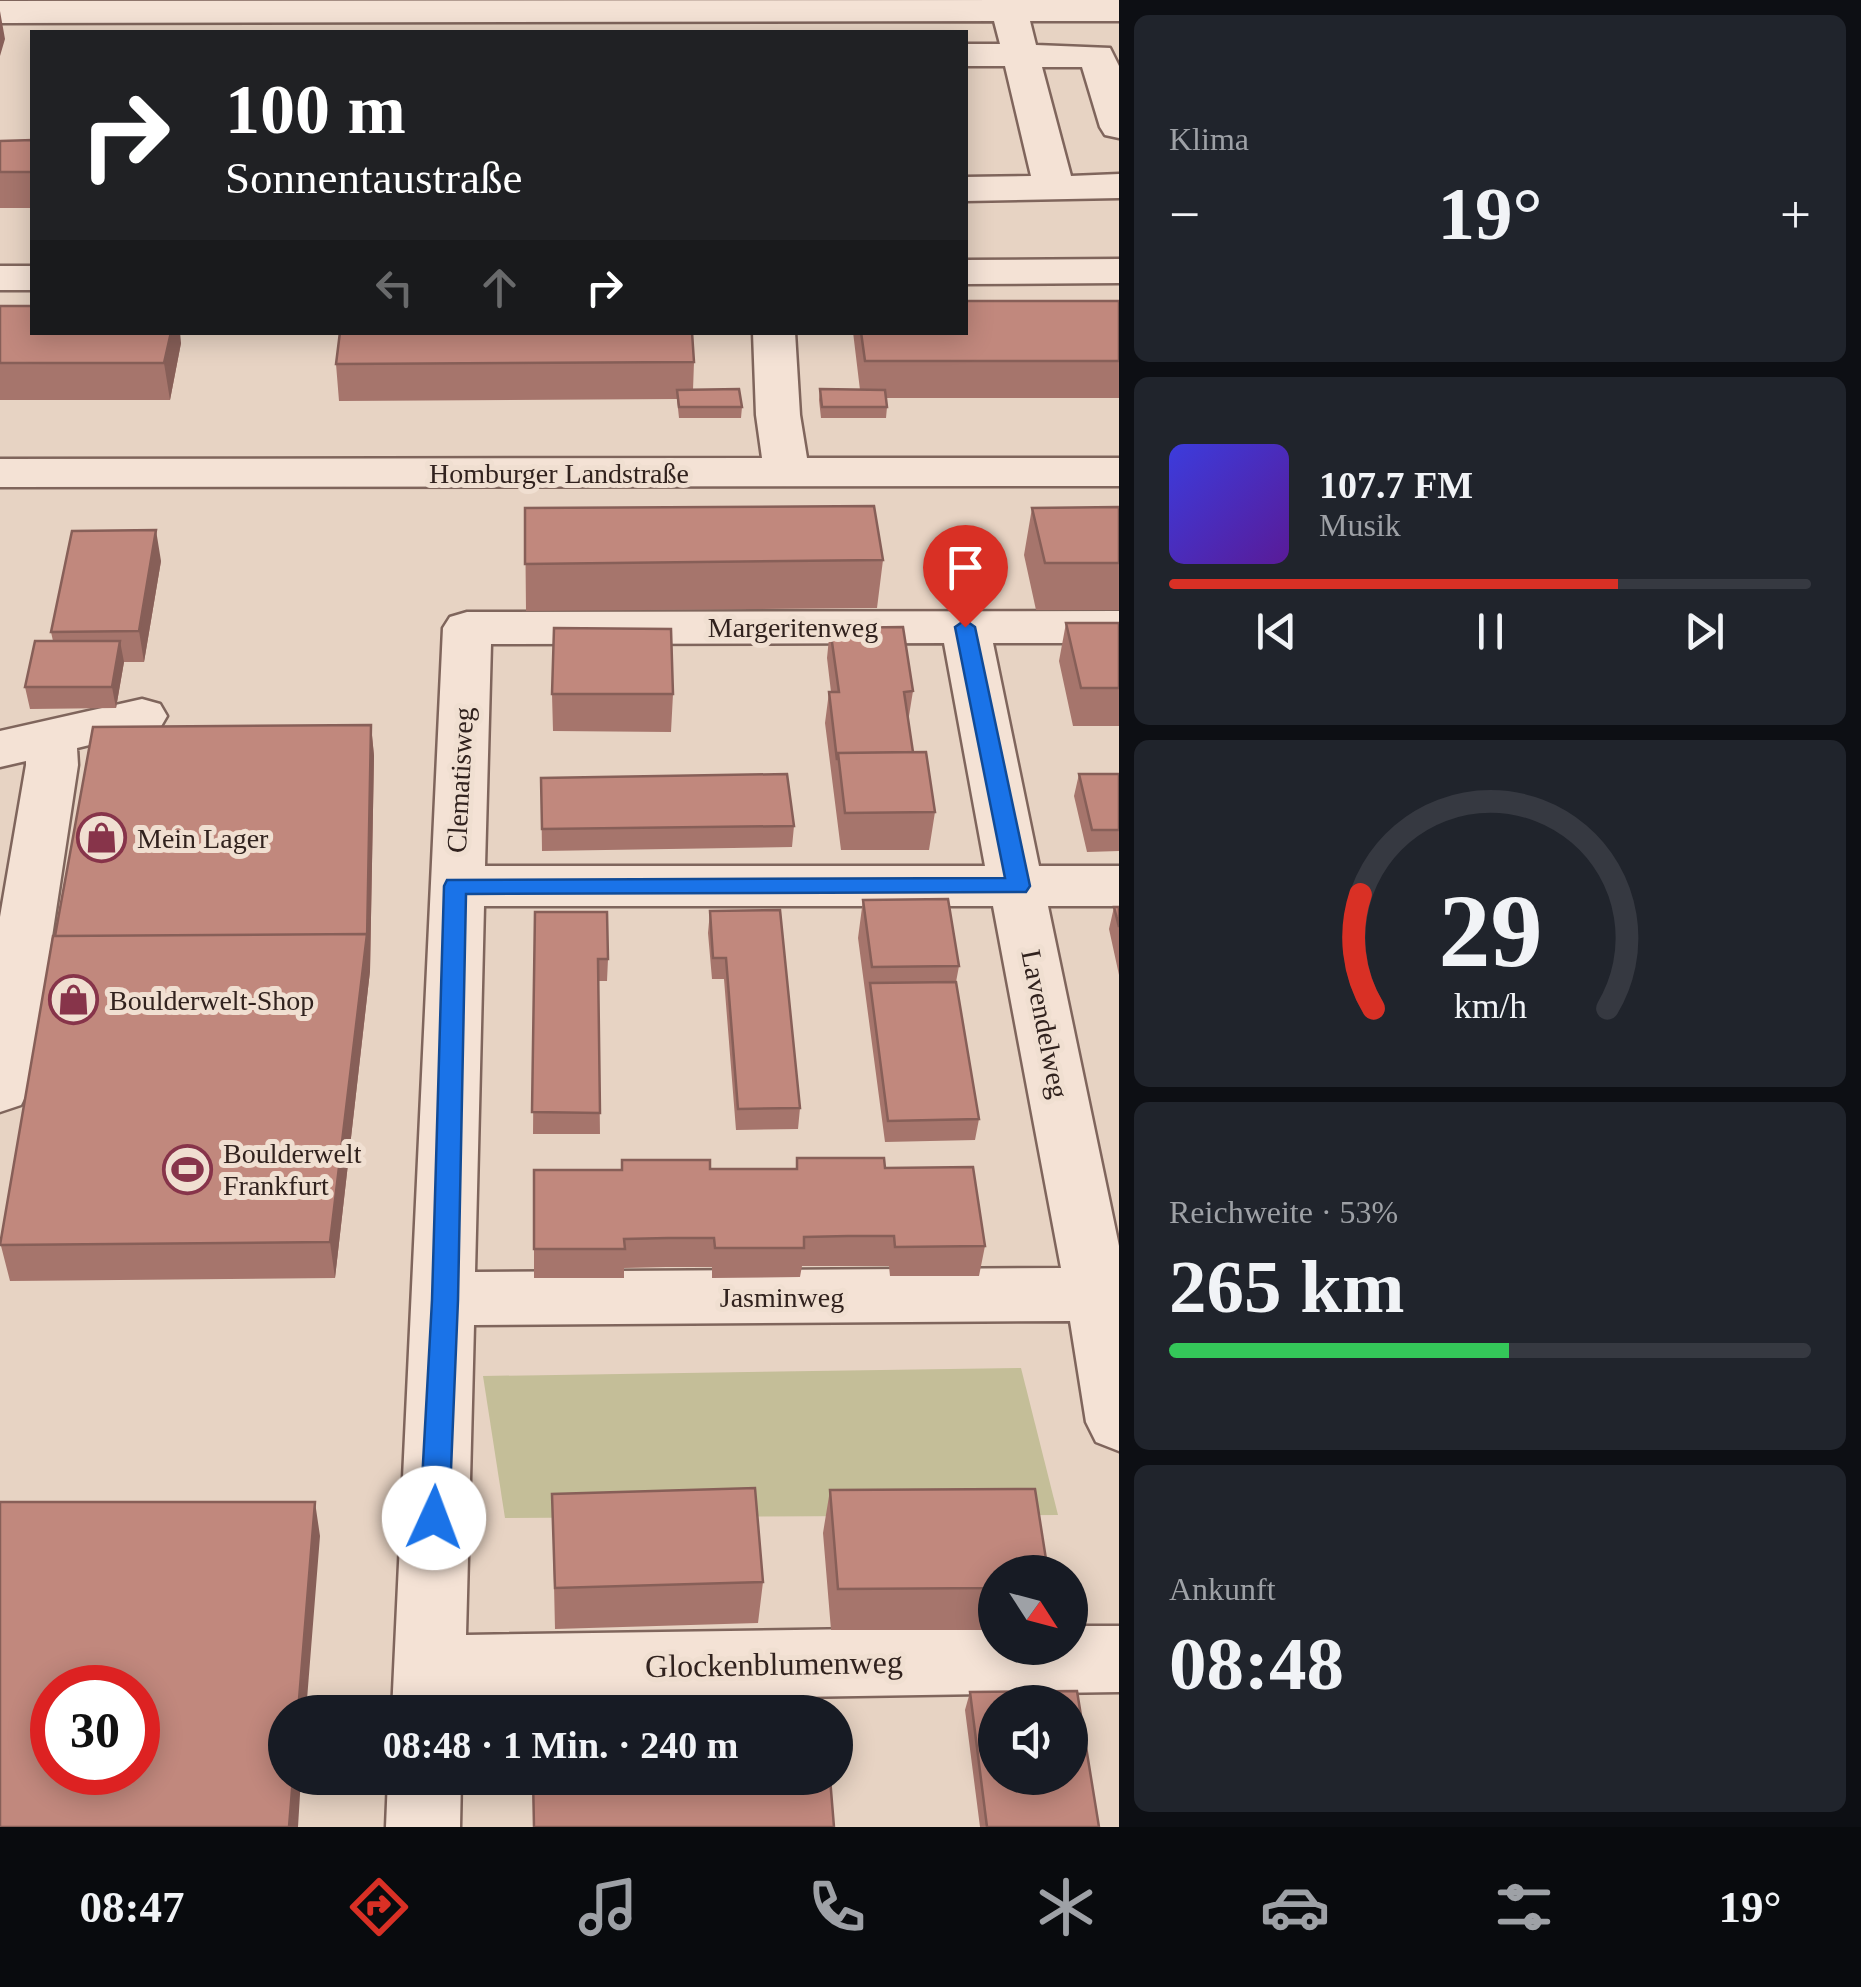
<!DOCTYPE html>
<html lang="de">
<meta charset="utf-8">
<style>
:root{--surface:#171b24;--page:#20242c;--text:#f1f3f6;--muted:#9ea1a6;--line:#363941;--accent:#d93025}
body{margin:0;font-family:"Times New Roman",serif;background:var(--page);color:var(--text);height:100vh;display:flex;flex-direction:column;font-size:38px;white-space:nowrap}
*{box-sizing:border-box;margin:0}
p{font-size:32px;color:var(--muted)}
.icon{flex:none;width:55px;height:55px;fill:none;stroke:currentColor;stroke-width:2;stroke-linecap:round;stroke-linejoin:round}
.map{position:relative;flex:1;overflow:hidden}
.panel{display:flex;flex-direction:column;gap:15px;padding:15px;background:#0d0f14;width:742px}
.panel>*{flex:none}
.hud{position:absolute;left:30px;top:30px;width:938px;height:305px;border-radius:0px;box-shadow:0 5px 25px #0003;background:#202124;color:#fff;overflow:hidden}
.needle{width:65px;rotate:126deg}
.fabs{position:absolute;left:978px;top:1555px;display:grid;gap:20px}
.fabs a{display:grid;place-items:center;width:110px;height:110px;border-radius:50%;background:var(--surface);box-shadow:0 5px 25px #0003;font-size:50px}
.speed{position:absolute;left:30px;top:1665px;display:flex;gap:20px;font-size:50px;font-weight:700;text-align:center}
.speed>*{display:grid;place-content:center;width:130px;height:130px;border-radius:50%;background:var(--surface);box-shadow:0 5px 25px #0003;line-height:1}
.speed .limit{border:15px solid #d22;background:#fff;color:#111}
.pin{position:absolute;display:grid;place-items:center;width:85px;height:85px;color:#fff;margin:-102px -42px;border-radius:50% 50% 50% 0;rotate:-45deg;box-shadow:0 0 10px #0007}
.pin .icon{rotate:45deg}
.me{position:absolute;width:110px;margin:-55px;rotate:2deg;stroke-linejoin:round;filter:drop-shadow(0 0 8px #0008)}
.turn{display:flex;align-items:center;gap:35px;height:210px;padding:0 30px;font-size:45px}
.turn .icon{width:130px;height:130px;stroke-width:2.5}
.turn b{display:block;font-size:70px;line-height:85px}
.lanes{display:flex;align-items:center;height:95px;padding:0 30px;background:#0003;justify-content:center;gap:50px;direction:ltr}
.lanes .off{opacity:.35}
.big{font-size:75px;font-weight:800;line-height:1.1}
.panel .widget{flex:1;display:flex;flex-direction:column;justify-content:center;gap:15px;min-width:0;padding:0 35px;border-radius:15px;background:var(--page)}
.panel .dial{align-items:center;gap:0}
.dial svg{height:260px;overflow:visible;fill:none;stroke:var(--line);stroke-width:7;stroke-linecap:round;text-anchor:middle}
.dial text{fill:var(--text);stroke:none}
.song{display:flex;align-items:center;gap:30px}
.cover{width:120px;height:120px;border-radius:15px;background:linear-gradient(135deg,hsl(240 70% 55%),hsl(270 70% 35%))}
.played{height:10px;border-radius:5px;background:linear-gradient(90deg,var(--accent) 70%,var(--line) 70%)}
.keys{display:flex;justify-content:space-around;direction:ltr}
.heat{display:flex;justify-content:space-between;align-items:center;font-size:55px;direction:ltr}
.charge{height:15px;border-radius:8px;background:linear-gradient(90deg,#34c759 53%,var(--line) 0)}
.trip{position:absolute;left:268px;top:1695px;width:585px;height:100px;border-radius:50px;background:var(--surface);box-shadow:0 5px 25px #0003;font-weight:800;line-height:100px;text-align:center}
.dock{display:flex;height:160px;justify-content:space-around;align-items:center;background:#090b0e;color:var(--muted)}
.dock .icon{width:70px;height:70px}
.dock .selected{color:var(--accent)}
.dock b{font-size:45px;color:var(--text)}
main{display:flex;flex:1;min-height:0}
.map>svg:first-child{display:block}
.green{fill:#c4be98}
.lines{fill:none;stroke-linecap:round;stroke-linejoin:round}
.minor-casing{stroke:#7f655c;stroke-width:5}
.minor{fill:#f4e2d5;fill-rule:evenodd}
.wall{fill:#a6756c}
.shaded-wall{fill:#875f58}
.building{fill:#c1887d;stroke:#875f58;stroke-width:2.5;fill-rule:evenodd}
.route{fill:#1a73e8;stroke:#114b97;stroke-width:2.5}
.labels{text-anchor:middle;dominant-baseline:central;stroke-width:10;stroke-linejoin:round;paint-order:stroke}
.street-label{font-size:28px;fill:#31221e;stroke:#f0dfd1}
.poi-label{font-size:28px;fill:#31221e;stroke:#f0dfd1;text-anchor:start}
.near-street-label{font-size:32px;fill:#31221e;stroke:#f0dfd1}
</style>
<main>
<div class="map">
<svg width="1119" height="1827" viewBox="0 0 1119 1827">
<rect width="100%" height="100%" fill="#e7d3c3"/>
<path class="green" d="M1021,1368L1058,1515L505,1518L483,1376Z"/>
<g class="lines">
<defs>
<path id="minor" d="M1119,0V21H1030L1036,45L1110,48L1119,66V138L1105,135L1100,127L1082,67H1042L1071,176L1119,174V198L965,201V177L1031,176L1005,66H965V44H1000L994,21L0,23V1Z
M1119,259V283L965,284V260Z
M0,266H32V290H0Z
M753,332H795L800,415L807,458H1119V486L0,487V459L762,458L756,415Z
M1119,611V643H993L1039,866H1119V906H1048L1119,1246V1451L1096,1442L1086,1422L1070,1321L474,1325L466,1635L995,1627V1648H1070V1626H1119V1692L464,1702V1712H392L443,628L450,617L467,612ZM944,643L985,866H485L491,644ZM484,906H993L1061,1268L475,1272Z
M142,699L160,704L167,716L160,728L77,748L78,765L29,1089L21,1105L0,1112V917L26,765V761L0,767V731Z
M388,1778H461L460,1827H386Z"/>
</defs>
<use href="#minor" class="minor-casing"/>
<use href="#minor" class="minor"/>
</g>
<path class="wall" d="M32,140V208H0V141Z
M1119,301V398H886L887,407L886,418H821L819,400L820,389L860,390L853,332H965Z
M0,306L181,343L170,400H0Z
M694,362L693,390L742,407L741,418H679L677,399L339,401L336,364Z
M1119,507V610H1036L1024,555L1032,508Z
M525,508L883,560L877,608L526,611Z
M161,561L144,662H124L116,708L30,709L25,687L53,641L51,632Z
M1066,623H1119V726H1073L1059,661Z
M830,628L913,691L908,722L913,752L935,812L929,850H841L825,723L829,692H831L827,658Z
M552,694H673L671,732L553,731Z
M371,725L374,756L370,971L335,1278L10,1281L0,1242L55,936Z
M1079,774H1119V851L1087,852L1074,796Z
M541,778L794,826L792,847L542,851Z
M863,900L959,966L956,982L979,1119L975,1140L885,1142L858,938Z
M1114,907H1119V975L1109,929Z
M710,911L800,1108L798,1129L736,1130L724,979H712L708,933Z
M535,912L608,959L607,981H598L600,1134H533Z
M797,1158L885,1168L985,1246L979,1276H890L889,1266H802L800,1277L712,1278V1267H666L624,1268V1278H534V1249L622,1170V1160L710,1169H796Z
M830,1490L995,1572V1630H831L823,1533Z
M552,1494L763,1582L758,1623L555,1629Z
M970,1692L1099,1827H980L965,1710Z"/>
<path class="shaded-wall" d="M0,11L5,39L0,56Z
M171,332H180L181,343L170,400L164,363Z
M156,530L161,561L144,662L139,631Z
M120,641L124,662L116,708L112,687Z
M371,725L374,756L370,971L335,1278L330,1242L367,934Z
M315,1502L320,1536L306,1712H298Z
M293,1778H301L298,1827H289Z"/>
<path class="building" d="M32,140V172H0V141Z
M965,301H1119V361H865L861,332H965Z
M0,306H32V332H171L164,363H0Z
M340,332H692L694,362L336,364Z
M739,389L742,407H679L677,390Z
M820,389L885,390L887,407H822Z
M874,506L883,560L525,564V508Z
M1119,507V563H1045L1032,508Z
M156,530L139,631L51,632L72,531Z
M1066,623H1119V688H1081Z
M903,627L913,691L904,692L913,752L838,753L837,760L829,692H839L830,628Z
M554,628L671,629L673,694H552Z
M35,641H120L112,687H25Z
M371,725L367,941V934L55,936L93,727Z
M926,752L935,812L845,813L838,753Z
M787,774L794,826L542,829L541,778Z
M1079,774H1119V830H1092Z
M948,899L959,966L872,967L863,900Z
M1114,907H1119V927Z
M780,910L800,1108L738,1109L726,958H713L710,911Z
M535,912H607L608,959H598L600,1113L532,1112Z
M367,934L330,1242L0,1245L53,936Z
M956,982L979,1119L888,1121L870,983Z
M797,1158H884L885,1168L973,1167L985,1246L895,1247L894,1236H848L804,1237V1248H715L714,1238H668L624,1239L625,1249H534V1170H622V1160H710V1169H797Z
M755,1488L763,1582L555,1588L552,1494Z
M1035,1489L1048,1572H995V1588L838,1589L830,1490Z
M0,1502H315L298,1712H285V1778H293L289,1827H0ZM52,1688H138V1772H52Z
M1077,1691L1099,1827H987L970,1692ZM995,1702H1070V1778H995Z
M533,1778H830L834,1827H534Z"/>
<path class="route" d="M965,620L975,627L1030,886L1026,892L466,894L458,1300L449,1518L444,1527L434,1531L425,1527L420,1518L432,1300L444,886L447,880L1005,878L955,627Z"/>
<defs>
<symbol id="shop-ring" viewBox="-11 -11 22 22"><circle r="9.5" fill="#f0dfd1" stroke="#87344a" stroke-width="1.5"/><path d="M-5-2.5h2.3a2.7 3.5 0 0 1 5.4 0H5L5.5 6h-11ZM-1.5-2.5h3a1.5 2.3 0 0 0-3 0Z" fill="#87344a"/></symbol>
<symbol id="stadium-ring" viewBox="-11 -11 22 22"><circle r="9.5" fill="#f0dfd1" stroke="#87344a" stroke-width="1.5"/><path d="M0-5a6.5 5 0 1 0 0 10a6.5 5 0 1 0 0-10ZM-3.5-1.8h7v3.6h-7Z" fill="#87344a"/></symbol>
</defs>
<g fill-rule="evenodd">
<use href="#shop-ring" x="74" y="810" width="55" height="55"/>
<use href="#shop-ring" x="46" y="972" width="55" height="55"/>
<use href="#stadium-ring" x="160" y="1142" width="55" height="55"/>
</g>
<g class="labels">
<g class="street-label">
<text x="559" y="473">Homburger Landstraße</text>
<text x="793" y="627">Margeritenweg</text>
<text transform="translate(460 780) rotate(-87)">Clematisweg</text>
<text transform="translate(1045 1024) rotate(79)">Lavendelweg</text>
<text x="782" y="1297">Jasminweg</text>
</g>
<g class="poi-label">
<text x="137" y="838">Mein Lager</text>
<text x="109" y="1000">Boulderwelt-Shop</text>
<text x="223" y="1153">Boulderwelt<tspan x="223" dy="32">Frankfurt</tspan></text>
</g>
<g class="near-street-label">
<text transform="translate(774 1664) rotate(-1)">Glockenblumenweg</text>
</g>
</g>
</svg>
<div class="fabs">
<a><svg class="needle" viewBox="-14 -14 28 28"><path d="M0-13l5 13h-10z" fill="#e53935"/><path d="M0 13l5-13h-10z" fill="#9ea1a6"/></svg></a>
<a><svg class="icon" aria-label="sound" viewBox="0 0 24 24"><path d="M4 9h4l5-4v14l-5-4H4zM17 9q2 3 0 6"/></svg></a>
</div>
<div class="speed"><div class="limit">30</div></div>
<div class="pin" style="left:965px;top:627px;background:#d93025"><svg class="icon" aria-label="arrive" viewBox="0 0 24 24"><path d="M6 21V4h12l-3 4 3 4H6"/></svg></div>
<svg class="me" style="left:434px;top:1518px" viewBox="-20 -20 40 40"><circle r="19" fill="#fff"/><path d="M0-13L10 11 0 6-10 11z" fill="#1a73e8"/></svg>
<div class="trip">08:48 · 1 Min. · 240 m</div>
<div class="hud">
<div class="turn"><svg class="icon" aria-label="right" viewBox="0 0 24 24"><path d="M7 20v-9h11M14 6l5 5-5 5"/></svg><div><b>100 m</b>Sonnentaustraße</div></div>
<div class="lanes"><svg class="icon off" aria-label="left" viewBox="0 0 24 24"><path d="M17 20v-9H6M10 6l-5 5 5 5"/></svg><svg class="icon off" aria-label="ahead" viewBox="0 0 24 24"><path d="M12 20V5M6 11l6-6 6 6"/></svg><svg class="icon" aria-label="right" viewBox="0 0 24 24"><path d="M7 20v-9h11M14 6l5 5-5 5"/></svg></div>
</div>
</div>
<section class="panel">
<div class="widget"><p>Klima</p>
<div class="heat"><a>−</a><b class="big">19°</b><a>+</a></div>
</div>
<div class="widget">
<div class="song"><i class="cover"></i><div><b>107.7 FM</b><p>Musik</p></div></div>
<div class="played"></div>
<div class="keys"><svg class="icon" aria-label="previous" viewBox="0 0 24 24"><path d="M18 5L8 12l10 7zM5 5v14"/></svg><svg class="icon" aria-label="pause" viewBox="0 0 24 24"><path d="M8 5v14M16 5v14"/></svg><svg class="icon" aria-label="next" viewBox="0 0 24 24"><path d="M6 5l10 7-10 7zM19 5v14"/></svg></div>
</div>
<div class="widget dial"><svg viewBox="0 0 100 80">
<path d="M14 69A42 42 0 1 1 86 69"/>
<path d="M14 69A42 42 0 0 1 10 34" stroke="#d93025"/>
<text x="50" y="56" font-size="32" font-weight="700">29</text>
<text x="50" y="72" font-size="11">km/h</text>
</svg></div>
<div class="widget"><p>Reichweite · 53%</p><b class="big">265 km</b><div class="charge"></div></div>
<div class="widget"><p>Ankunft</p><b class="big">08:48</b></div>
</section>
</main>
<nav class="dock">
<b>08:47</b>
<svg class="icon selected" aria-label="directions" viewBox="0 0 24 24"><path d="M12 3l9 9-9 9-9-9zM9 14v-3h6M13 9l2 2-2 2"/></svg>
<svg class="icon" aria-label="music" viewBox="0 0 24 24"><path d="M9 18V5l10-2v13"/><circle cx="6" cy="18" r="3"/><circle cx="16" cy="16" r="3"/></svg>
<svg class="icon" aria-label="phone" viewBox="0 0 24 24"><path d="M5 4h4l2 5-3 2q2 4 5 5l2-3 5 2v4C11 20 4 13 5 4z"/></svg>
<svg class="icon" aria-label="climate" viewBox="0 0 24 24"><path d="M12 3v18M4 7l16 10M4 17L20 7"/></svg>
<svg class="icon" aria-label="car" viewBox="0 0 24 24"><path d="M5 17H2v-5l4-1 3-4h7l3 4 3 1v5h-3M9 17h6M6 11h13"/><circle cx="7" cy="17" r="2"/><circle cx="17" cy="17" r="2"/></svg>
<svg class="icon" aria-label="filters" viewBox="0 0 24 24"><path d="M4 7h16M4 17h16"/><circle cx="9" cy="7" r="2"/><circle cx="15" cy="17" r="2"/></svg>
<b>19°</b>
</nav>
